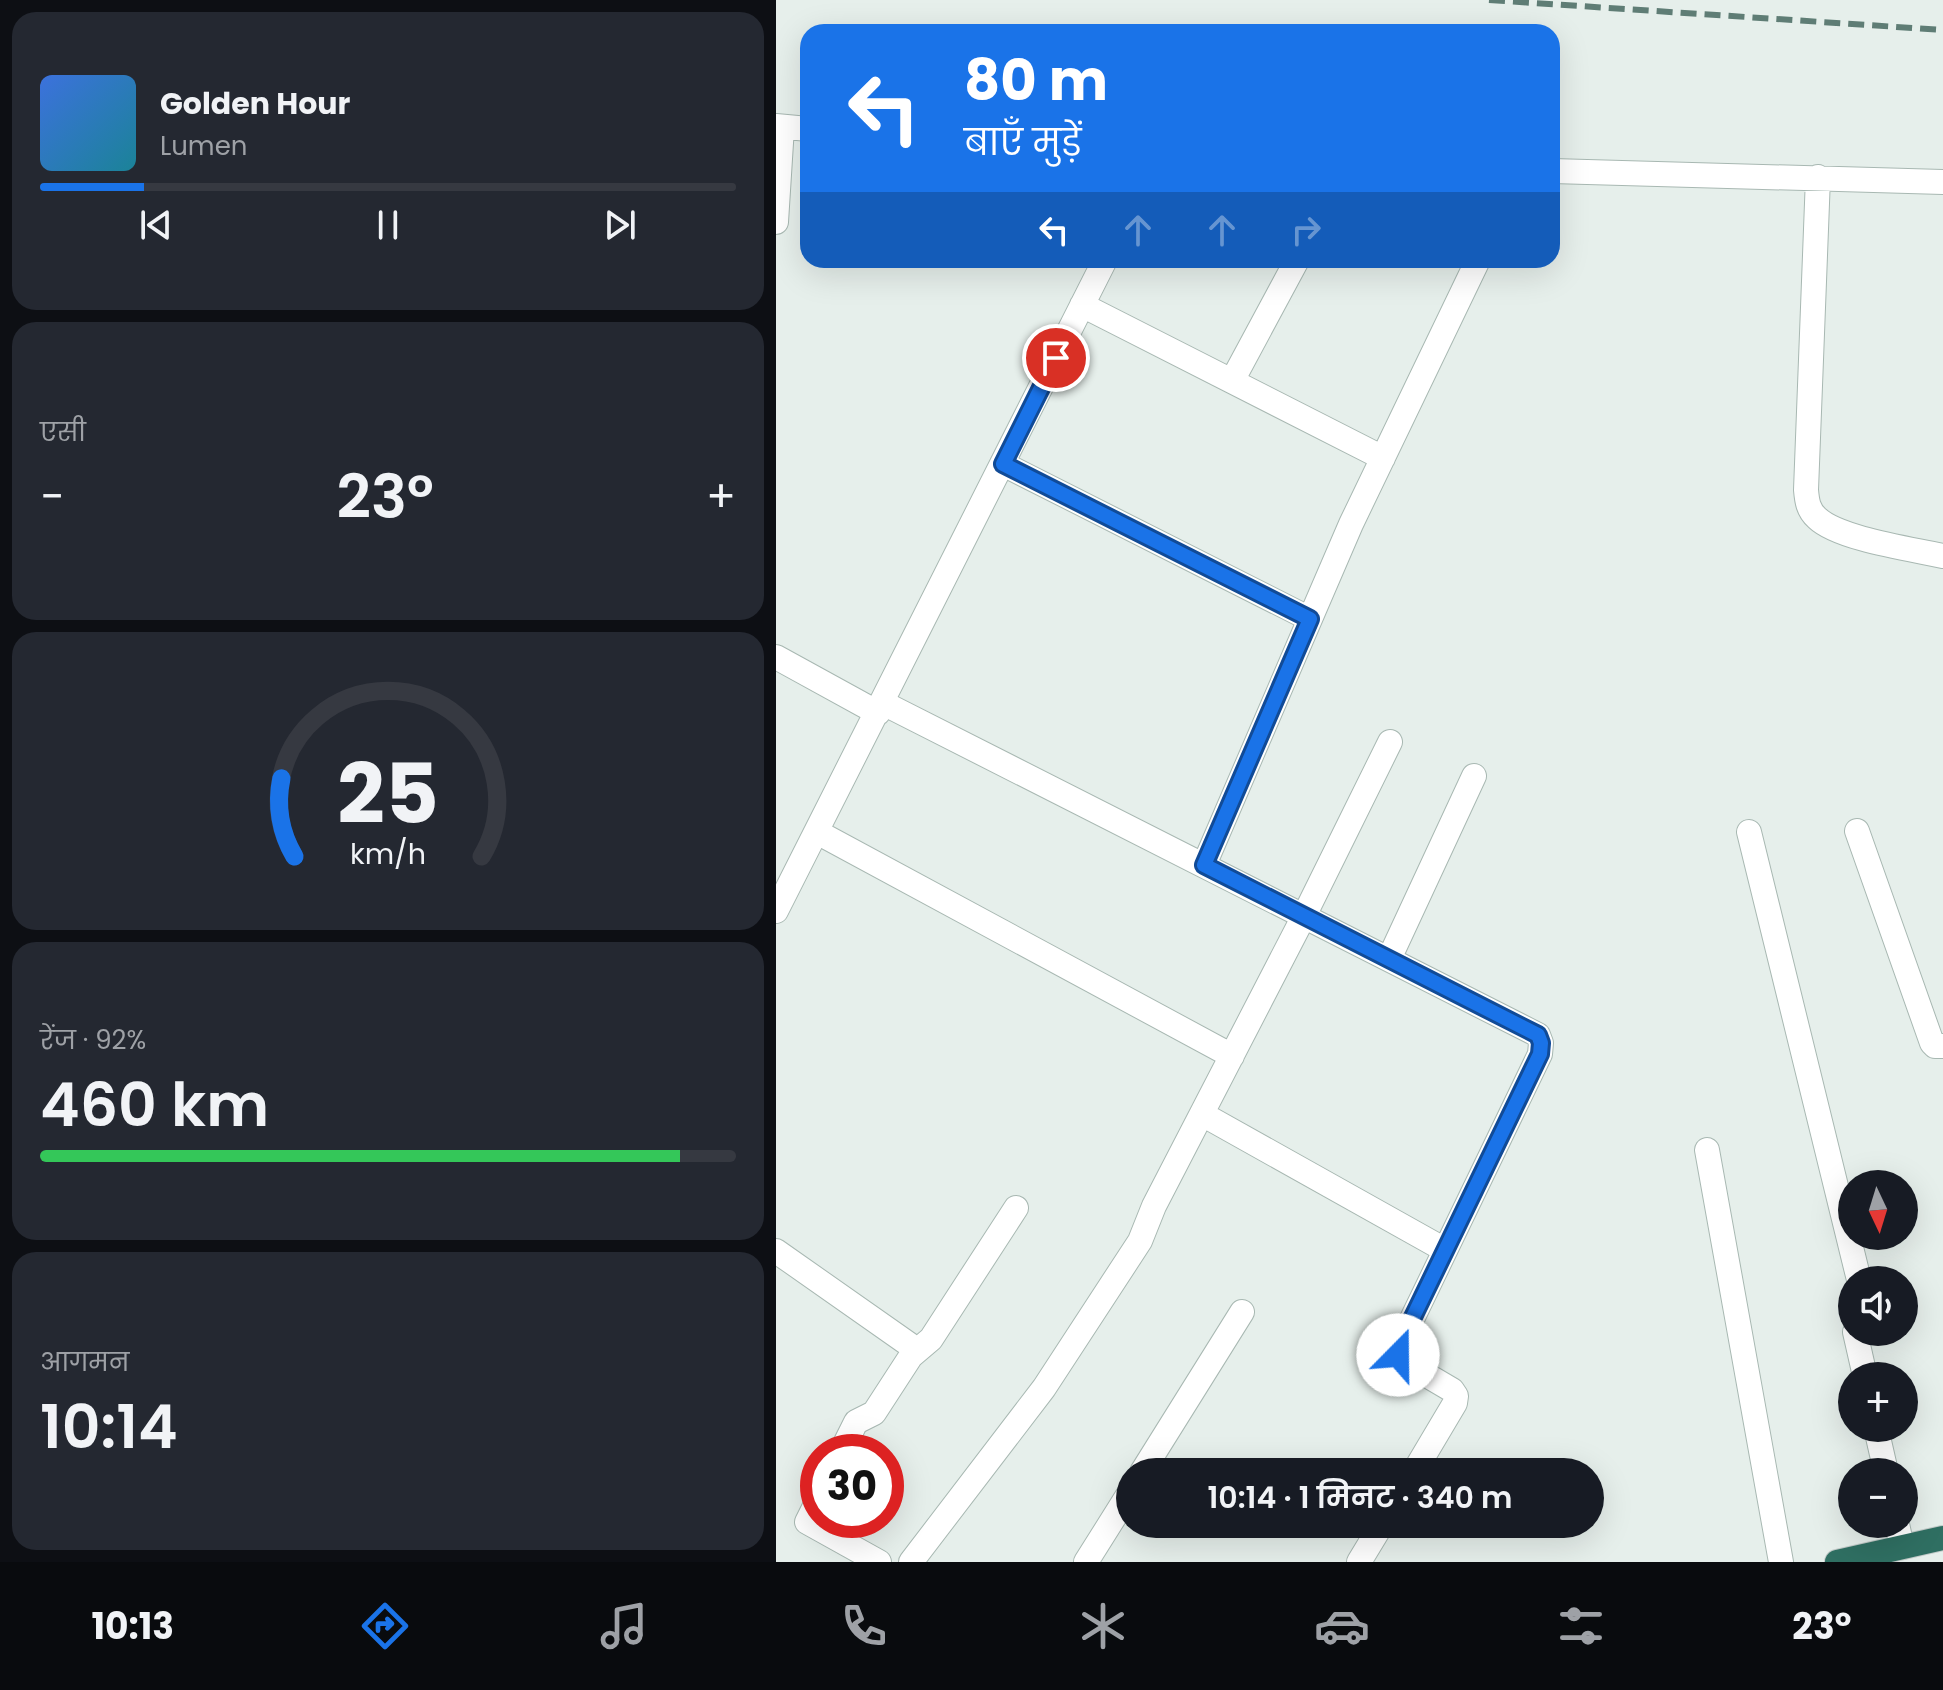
<!DOCTYPE html>
<html lang="hi">
<meta charset="utf-8">
<style>
:root{--surface:#171b24;--page:#242831;--text:#f1f3f6;--muted:#9ea1a6;--line:#363941;--accent:#1a73e8}
body{margin:0;font-family:Poppins,"Noto Sans Devanagari",sans-serif;background:var(--page);color:var(--text);height:100vh;display:flex;flex-direction:column;font-size:30px;white-space:nowrap}
*{box-sizing:border-box;margin:0}
p{font-size:26px;color:var(--muted)}
.icon{flex:none;width:44px;height:44px;fill:none;stroke:currentColor;stroke-width:2;stroke-linecap:round;stroke-linejoin:round}
.map{position:relative;flex:1;overflow:hidden}
.panel{display:flex;flex-direction:column;gap:12px;padding:12px;background:#0d0f14;width:776px}
.panel>*{flex:none}
.hud{position:absolute;left:24px;top:24px;width:760px;height:244px;border-radius:24px;box-shadow:0 8px 32px #0002;background:#1a73e8;color:#fff;overflow:hidden}
.needle{width:52px;rotate:176deg}
.tools{position:absolute;left:1062px;top:1170px;display:grid;gap:16px}
.tools a{display:grid;place-items:center;width:80px;height:80px;border-radius:50%;background:var(--surface);box-shadow:0 8px 32px #0002;font-size:40px}
.speed{position:absolute;left:24px;top:1434px;display:flex;gap:16px;font-size:40px;font-weight:700;text-align:center}
.speed>*{display:grid;place-content:center;width:104px;height:104px;border-radius:50%;background:var(--surface);box-shadow:0 8px 32px #0002;line-height:1}
.speed .limit{border:12px solid #d22;background:#fff;color:#111}
.pin{position:absolute;display:grid;place-items:center;width:68px;height:68px;color:#fff;margin:-34px;border:4px solid #fff;border-radius:50%;box-shadow:0 2px 8px #0007}
.me{position:absolute;width:88px;margin:-44px;rotate:22deg;stroke-linejoin:round;filter:drop-shadow(0 0 6px #0008)}
.turn{display:flex;align-items:center;gap:28px;height:168px;padding:0 32px;font-size:36px}
.turn .icon{width:104px;height:104px;stroke-width:2.5}
.turn b{display:block;font-size:56px;line-height:68px}
.lanes{display:flex;align-items:center;height:76px;padding:0 32px;background:#0003;justify-content:center;gap:40px;direction:ltr}
.lanes .off{opacity:.35}
.big{font-size:60px;font-weight:600;line-height:1.1}
.panel .widget{flex:1;display:flex;flex-direction:column;justify-content:center;gap:12px;min-width:0;padding:0 28px;border-radius:24px;background:var(--page)}
.panel .dial{align-items:center;gap:0}
.dial svg{height:208px;overflow:visible;fill:none;stroke:var(--line);stroke-width:7;stroke-linecap:round;text-anchor:middle}
.dial text{fill:var(--text);stroke:none}
.song{display:flex;align-items:center;gap:24px}
.cover{width:96px;height:96px;border-radius:12px;background:linear-gradient(135deg,hsl(220 70% 55%),hsl(190 70% 35%))}
.played{height:8px;border-radius:4px;background:linear-gradient(90deg,var(--accent) 15%,var(--line) 15%)}
.keys{display:flex;justify-content:space-around;direction:ltr}
.heat{display:flex;justify-content:space-between;align-items:center;font-size:44px;direction:ltr}
.charge{height:12px;border-radius:6px;background:linear-gradient(90deg,#34c759 92%,var(--line) 0)}
.trip{position:absolute;left:340px;top:1458px;width:488px;height:80px;border-radius:40px;background:var(--surface);box-shadow:0 8px 32px #0002;font-weight:600;line-height:80px;text-align:center}
.tab-bar{display:flex;height:128px;justify-content:space-around;align-items:center;background:#090b0e;color:var(--muted)}
.tab-bar .icon{width:56px;height:56px}
.tab-bar .active{color:var(--accent)}
.tab-bar b{font-size:36px;color:var(--text)}
main{display:flex;flex:1;min-height:0}
.map>svg:first-child{display:block}
.lines{fill:none;stroke-linecap:round;stroke-linejoin:round}
.minor-casing{stroke:#a8b8b2;stroke-width:26}
.highway-casing{stroke:#c2cac8;stroke-width:26}
.minor{stroke:#fff;stroke-width:24}
.highway{stroke:#2f6f62;stroke-width:24}
.rail{stroke:#5f7d75;stroke-width:6;stroke-dasharray:16 8;stroke-linecap:butt}
.route-casing{stroke:#114b97;stroke-width:20}
.route{stroke:#1a73e8;stroke-width:14}
</style>
<main>
<section class="panel">
<div class="widget">
<div class="song"><i class="cover"></i><div><b>Golden Hour</b><p>Lumen</p></div></div>
<div class="played"></div>
<div class="keys"><svg class="icon" aria-label="previous" viewBox="0 0 24 24"><path d="M18 5L8 12l10 7zM5 5v14"/></svg><svg class="icon" aria-label="pause" viewBox="0 0 24 24"><path d="M8 5v14M16 5v14"/></svg><svg class="icon" aria-label="next" viewBox="0 0 24 24"><path d="M6 5l10 7-10 7zM19 5v14"/></svg></div>
</div>
<div class="widget"><p>एसी</p>
<div class="heat"><a>−</a><b class="big">23°</b><a>+</a></div>
</div>
<div class="widget dial"><svg viewBox="0 0 100 80">
<path d="M14 69A42 42 0 1 1 86 69"/>
<path d="M14 69A42 42 0 0 1 9 39" stroke="#1a73e8"/>
<text x="50" y="56" font-size="32" font-weight="700">25</text>
<text x="50" y="72" font-size="11">km/h</text>
</svg></div>
<div class="widget"><p>रेंज · 92%</p><b class="big">460 km</b><div class="charge"></div></div>
<div class="widget"><p>आगमन</p><b class="big">10:14</b></div>
</section>
<div class="map">
<svg width="1167" height="1562" viewBox="0 0 1167 1562">
<rect width="100%" height="100%" fill="#e6efeb"/>
<g class="lines">
<defs>
<path id="minor" d="M0,126L32,129
M776,171L1167,182
M1042,177L1030,490C1031,501 1032,510 1041,518C1063,539 1136,549 1167,556
M0,222L6,127
M306,305L607,458
M456,381L521,260
M227,464L534,619
M0,657L102,713
M107,703L762,1035L765,1043L764,1054L623,1346L622,1355L625,1360L676,1390L680,1396L679,1403L638,1472
M1081,831L1156,1043L1159,1046H1167
M41,832L456,1056
M973,832L1083,1280
M428,865L575,524L702,260
M0,911L329,260
M613,959L698,776
M426,1114L669,1250
M931,1150L1005,1562
M0,1251L141,1350
M1079,1332L1089,1376
M1100,1428L1110,1472
M65,1452L80,1422L98,1413L135,1356L155,1339L240,1208
M366,1472L466,1312
M42,1500L31,1522L103,1562
M1121,1524L1126,1547
M135,1562L268,1388L364,1241L378,1206L528,916L614,742
M310,1562L354,1492
M583,1562L606,1524"/>
<path id="highway" d="M1061,1562L1167,1538"/>
</defs>
<use href="#minor" class="minor-casing"/>
<use href="#highway" class="highway-casing"/>
<use href="#minor" class="minor"/>
<use href="#highway" class="highway"/>
<path class="rail" d="M713,0L1167,30"/>
</g>
<g class="lines">
<defs>
<path id="route" d="M280,358L227,464L534,619L428,865L762,1035L765,1043L764,1054L623,1346L622,1355"/>
</defs>
<use href="#route" class="route-casing"/>
<use href="#route" class="route"/>
</g>
</svg>
<div class="tools">
<a><svg class="needle" viewBox="-14 -14 28 28"><path d="M0-13l5 13h-10z" fill="#e53935"/><path d="M0 13l5-13h-10z" fill="#9ea1a6"/></svg></a>
<a><svg class="icon" aria-label="sound" viewBox="0 0 24 24"><path d="M4 9h4l5-4v14l-5-4H4zM17 9q2 3 0 6"/></svg></a>
<a>+</a>
<a>−</a>
</div>
<div class="speed"><div class="limit">30</div></div>
<div class="pin" style="left:280px;top:358px;background:#d93025"><svg class="icon" aria-label="arrive" viewBox="0 0 24 24"><path d="M6 21V4h12l-3 4 3 4H6"/></svg></div>
<svg class="me" style="left:622px;top:1355px" viewBox="-20 -20 40 40"><circle r="19" fill="#fff"/><path d="M0-13L10 11 0 6-10 11z" fill="#1a73e8"/></svg>
<div class="trip">10:14 · 1 मिनट · 340 m</div>
<div class="hud">
<div class="turn"><svg class="icon" aria-label="left" viewBox="0 0 24 24"><path d="M17 20v-9H6M10 6l-5 5 5 5"/></svg><div><b>80 m</b>बाएँ मुड़ें</div></div>
<div class="lanes"><svg class="icon" aria-label="left" viewBox="0 0 24 24"><path d="M17 20v-9H6M10 6l-5 5 5 5"/></svg><svg class="icon off" aria-label="ahead" viewBox="0 0 24 24"><path d="M12 20V5M6 11l6-6 6 6"/></svg><svg class="icon off" aria-label="ahead" viewBox="0 0 24 24"><path d="M12 20V5M6 11l6-6 6 6"/></svg><svg class="icon off" aria-label="right" viewBox="0 0 24 24"><path d="M7 20v-9h11M14 6l5 5-5 5"/></svg></div>
</div>
</div>
</main>
<nav class="tab-bar">
<b>10:13</b>
<svg class="icon active" aria-label="directions" viewBox="0 0 24 24"><path d="M12 3l9 9-9 9-9-9zM9 14v-3h6M13 9l2 2-2 2"/></svg>
<svg class="icon" aria-label="music" viewBox="0 0 24 24"><path d="M9 18V5l10-2v13"/><circle cx="6" cy="18" r="3"/><circle cx="16" cy="16" r="3"/></svg>
<svg class="icon" aria-label="phone" viewBox="0 0 24 24"><path d="M5 4h4l2 5-3 2q2 4 5 5l2-3 5 2v4C11 20 4 13 5 4z"/></svg>
<svg class="icon" aria-label="climate" viewBox="0 0 24 24"><path d="M12 3v18M4 7l16 10M4 17L20 7"/></svg>
<svg class="icon" aria-label="car" viewBox="0 0 24 24"><path d="M5 17H2v-5l4-1 3-4h7l3 4 3 1v5h-3M9 17h6M6 11h13"/><circle cx="7" cy="17" r="2"/><circle cx="17" cy="17" r="2"/></svg>
<svg class="icon" aria-label="filters" viewBox="0 0 24 24"><path d="M4 7h16M4 17h16"/><circle cx="9" cy="7" r="2"/><circle cx="15" cy="17" r="2"/></svg>
<b>23°</b>
</nav>
